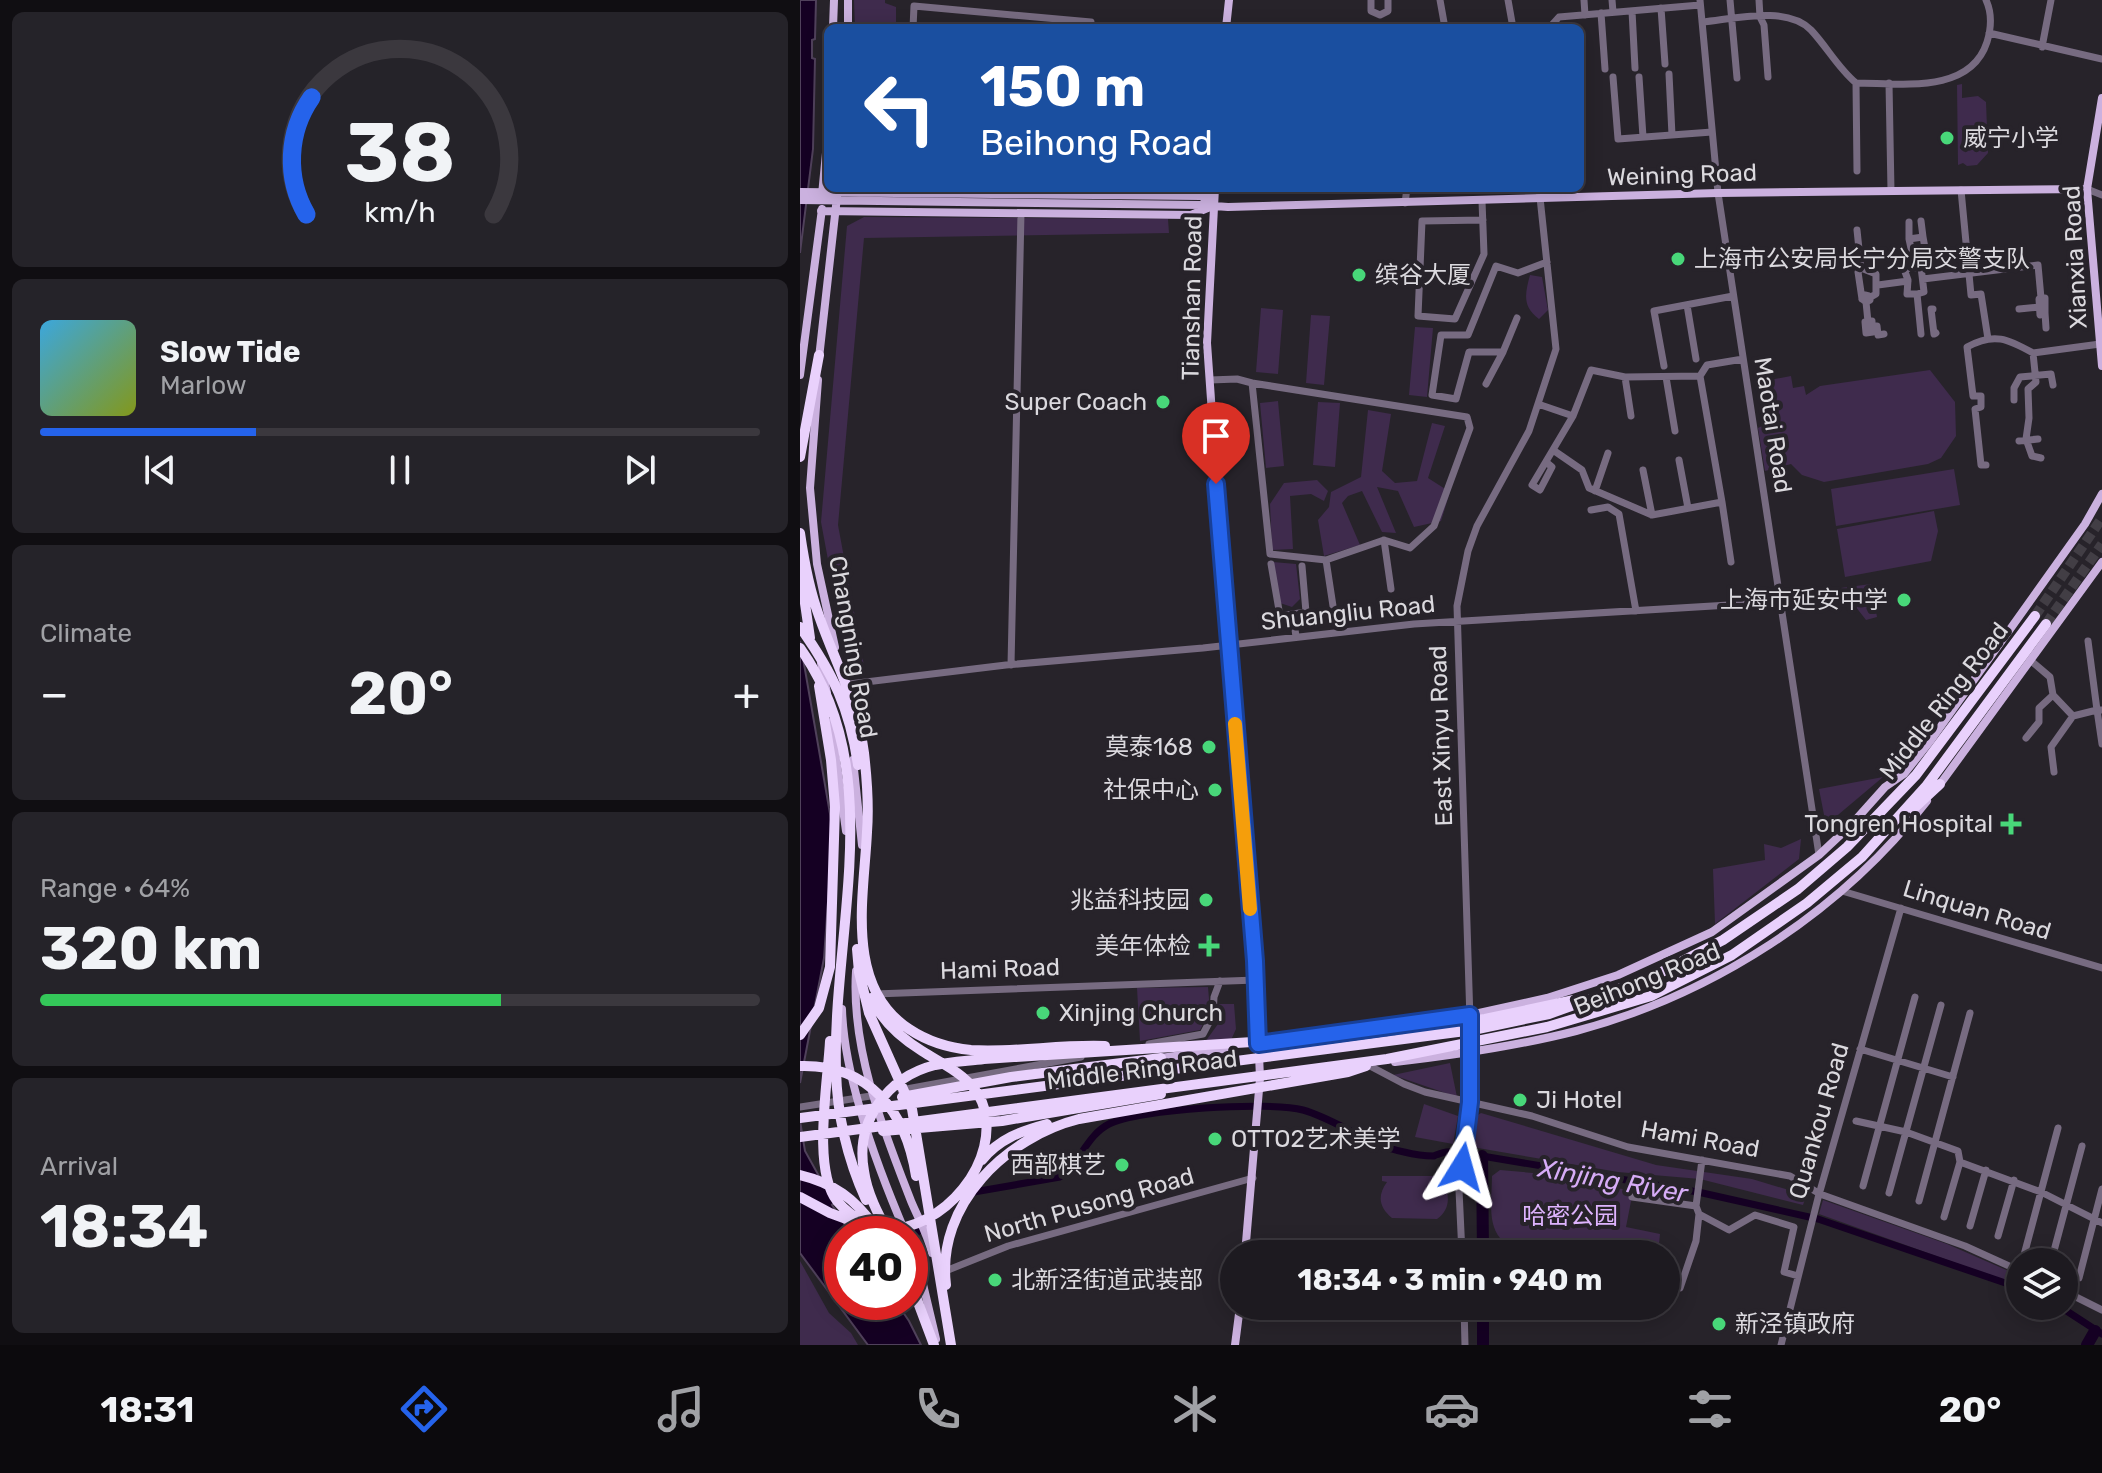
<!DOCTYPE html>
<meta charset="utf-8">
<style>
:root{--surface:#1d1a20;--page:#252329;--text:#f1f3f6;--muted:#a0a1a5;--line:#3b383e;--accent:#2563eb}
body{margin:0;font-family:Rubik,"Noto Sans SC",sans-serif;background:var(--page);color:var(--text);height:100vh;display:flex;flex-direction:column;font-size:30px;white-space:nowrap}
*{box-sizing:border-box;margin:0}
p{font-size:26px;color:var(--muted)}
.icon{flex:none;width:44px;height:44px;fill:none;stroke:currentColor;stroke-width:2;stroke-linecap:round;stroke-linejoin:round}
.map{position:relative;flex:1;overflow:hidden}
.side{display:flex;flex-direction:column;gap:12px;padding:12px;background:#100e12;width:800px}
.side>*{flex:none}
.banner{position:absolute;left:24px;top:24px;width:760px;height:168px;border-radius:12px;box-shadow:0 4px 20px #0003,0 0 0 2px var(--line);background:#1a4fa0;color:#fff;overflow:hidden}
.tools{position:absolute;left:1206px;top:1248px;display:grid;gap:16px}
.tools a{display:grid;place-items:center;width:72px;height:72px;border-radius:50%;background:var(--surface);box-shadow:0 4px 20px #0003,0 0 0 2px var(--line);font-size:40px}
.speed{position:absolute;left:24px;top:1216px;display:flex;gap:16px;font-size:40px;font-weight:700;text-align:center}
.speed>*{display:grid;place-content:center;width:104px;height:104px;border-radius:50%;background:var(--surface);box-shadow:0 4px 20px #0003,0 0 0 2px var(--line);line-height:1}
.speed .limit{border:12px solid #d22;background:#fff;color:#111}
.pin{position:absolute;display:grid;place-items:center;width:68px;height:68px;color:#fff;margin:-82px -34px;border-radius:50% 50% 50% 0;rotate:-45deg;box-shadow:0 0 8px #0007}
.pin .icon{rotate:45deg}
.me{position:absolute;width:88px;margin:-44px;rotate:8deg;stroke-linejoin:round;filter:drop-shadow(0 0 6px #0008)}
.turn{display:flex;align-items:center;gap:28px;height:168px;padding:0 24px;font-size:36px}
.turn .icon{width:104px;height:104px;stroke-width:2.5}
.turn b{display:block;font-size:56px;line-height:68px}
.big{font-size:60px;font-weight:700;line-height:1.1}
.side .widget{flex:1;display:flex;flex-direction:column;justify-content:center;gap:12px;min-width:0;padding:0 28px;border-radius:12px;background:var(--page)}
.side .dial{align-items:center;gap:0}
.dial svg{height:208px;overflow:visible;fill:none;stroke:var(--line);stroke-width:7;stroke-linecap:round;text-anchor:middle}
.dial text{fill:var(--text);stroke:none}
.song{display:flex;align-items:center;gap:24px}
.cover{width:96px;height:96px;border-radius:12px;background:linear-gradient(135deg,hsl(200 70% 55%),hsl(70 70% 35%))}
.played{height:8px;border-radius:4px;background:linear-gradient(90deg,var(--accent) 30%,var(--line) 30%)}
.keys{display:flex;justify-content:space-around;direction:ltr}
.heat{display:flex;justify-content:space-between;align-items:center;font-size:44px;direction:ltr}
.charge{height:12px;border-radius:6px;background:linear-gradient(90deg,#34c759 64%,var(--line) 0)}
.trip{position:absolute;left:420px;top:1240px;width:460px;height:80px;border-radius:40px;background:var(--surface);box-shadow:0 4px 20px #0003,0 0 0 2px var(--line);font-weight:700;line-height:80px;text-align:center}
.tabs{display:flex;height:128px;justify-content:space-around;align-items:center;background:#0c0a0d;color:var(--muted)}
.tabs .icon{width:56px;height:56px}
.tabs .selected{color:var(--accent)}
.tabs b{font-size:36px;color:var(--text)}
main{display:flex;flex:1;min-height:0}
.map>svg:first-child{display:block}
.green{fill:#3f2b4d}
.water{fill:#150023;stroke:#50415b;stroke-width:2}
.lines{fill:none;stroke-linecap:round;stroke-linejoin:round}
.canal{stroke:#150023;stroke-width:7}
.river{stroke:#150023;stroke-width:12}
.highway-tunnel{stroke:#423e45;stroke-width:10;stroke-dasharray:10 5;stroke-linecap:butt}
.minor{stroke:#776b81;stroke-width:7}
.major{stroke:#cbb1df;stroke-width:8}
.highway{stroke:#e9d1fc;stroke-width:10}
.route-casing{stroke:#184099;stroke-width:20}
.route{stroke:#2563eb;stroke-width:14}
.slow{stroke:#f59e0b;stroke-width:14}
.poi-dot{fill:#48d779;stroke:#27232a;stroke-width:3}
.labels{text-anchor:middle;dominant-baseline:central;stroke-width:8;stroke-linejoin:round;paint-order:stroke}
.poi-label{font-size:24px;fill:#dbd9de;stroke:#27232a;text-anchor:start}
.street-label{font-size:24px;fill:#dbd9de;stroke:#27232a}
.park-label{font-size:24px;fill:#deb4fe;stroke:#27232a}
.water-label{font-size:26px;font-style:italic;fill:#d6acf6;stroke:#27232a}
</style>
<main>
<section class="side">
<div class="widget dial"><svg viewBox="0 0 100 80">
<path d="M14 69A42 42 0 1 1 86 69"/>
<path d="M14 69A42 42 0 0 1 16 24" stroke="#2563eb"/>
<text x="50" y="56" font-size="32" font-weight="700">38</text>
<text x="50" y="72" font-size="11">km/h</text>
</svg></div>
<div class="widget">
<div class="song"><i class="cover"></i><div><b>Slow Tide</b><p>Marlow</p></div></div>
<div class="played"></div>
<div class="keys"><svg class="icon" aria-label="previous" viewBox="0 0 24 24"><path d="M18 5L8 12l10 7zM5 5v14"/></svg><svg class="icon" aria-label="pause" viewBox="0 0 24 24"><path d="M8 5v14M16 5v14"/></svg><svg class="icon" aria-label="next" viewBox="0 0 24 24"><path d="M6 5l10 7-10 7zM19 5v14"/></svg></div>
</div>
<div class="widget"><p>Climate</p>
<div class="heat"><a>−</a><b class="big">20°</b><a>+</a></div>
</div>
<div class="widget"><p>Range · 64%</p><b class="big">320 km</b><div class="charge"></div></div>
<div class="widget"><p>Arrival</p><b class="big">18:34</b></div>
</section>
<div class="map">
<svg width="1302" height="1345" viewBox="0 0 1302 1345">
<rect width="100%" height="100%" fill="#27232a"/>
<path class="green" d="M54,0H85V3L96,7V28H55Z
M1162,84V98L1178,96L1186,102L1188,153L1177,165L1167,166L1163,163L1158,165L1157,85Z
M64,217L368,219L369,233L64,238L38,525L65,671L49,673L21,522L47,226Z
M730,275L742,277L748,310L739,319C722,306 725,294 730,275Z
M461,308L483,310L478,374L456,372Z
M511,315L530,316L524,385L506,383Z
M615,327L633,328L627,397L609,395Z
M1130,370L1155,402L1156,436L1141,458L1128,464L1024,482L1002,475L991,464L965,471L958,428L968,423L964,381L991,376L993,388L1004,386L1006,395L1020,386Z
M478,401L484,466L466,468L460,403Z
M518,402L540,403L535,467L513,465Z
M568,410L591,414L582,471L595,483L617,481L632,423L645,426L628,478L650,492L641,521L614,527L598,491L577,487L596,533L582,532L562,491L548,496L542,503L560,545L524,556L518,520L529,507L531,492L561,477Z
M1154,469L1160,505L1036,526L1031,489Z
M517,480L528,491L524,501L511,494L490,496L493,549L472,550L470,504L484,483Z
M1134,511L1138,531L1131,561L1045,577L1037,529Z
M473,562L496,564L500,599L492,607L480,603Z
M1071,584L1077,617L1066,620L1052,602L1033,589Z
M1083,777L1026,825L1019,789Z
M1001,839L999,859L915,924L913,869L965,860L964,844L981,848Z
M408,987L410,1011L400,1030L340,1041L337,988Z
M419,1004H434L436,1029L431,1040L405,1042L418,1024Z
M650,1063L657,1097L593,1075Z
M624,1104L658,1116L653,1144L615,1137Z
M681,1113L856,1165L952,1179L1002,1194L1005,1199L1003,1205L900,1179L818,1172L672,1147L673,1118Z
M700,1170L744,1174L833,1191L826,1227L860,1234L858,1254H774L700,1238C687,1223 692,1195 692,1176Z
M582,1176H649V1181L644,1182C650,1196 650,1210 637,1219L592,1218C579,1207 577,1196 587,1182L582,1181Z
M1023,1200L1147,1244L1220,1276V1286L1019,1214Z
M0,1261L29,1313L51,1333L58,1345H0Z"/>
<path class="water" d="M0,0H16L15,39L12,40V58L15,59L13,149L0,253Z
M0,641L33,831L24,958L0,1083Z
M0,1121L5,1151L34,1203L32,1205L47,1228L51,1227L58,1234H42V1302H96L109,1321L121,1345H68L0,1253Z"/>
<g class="lines">
<path class="canal" d="M174,1192L260,1177C280,1163 287,1135 309,1124C338,1109 470,1101 503,1110C538,1120 567,1145 604,1152C612,1154 626,1156 634,1156C635,1155 645,1152 646,1152C657,1150 671,1155 682,1156L898,1192L1018,1219L1220,1288
M110,1239L125,1225
M1259,1306L1302,1334"/>
<path class="river" d="M682,1156L683,1254
M683,1306V1345
M1287,1345L1295,1331"/>
<path class="highway-tunnel" d="M1235,616L1302,518
M1246,624L1302,544"/>
<path class="minor" d="M571,0V11L580,15L588,11V0
M640,0L645,28
M708,0L713,28
M784,0L785,15
M812,0L813,12
M900,0L918,193L1019,855
M930,0L937,78
M959,0L960,17L964,25L968,77
M861,8L865,64
M832,11L835,68
M801,13L805,69
M902,22C934,19 986,5 1011,30C1027,47 1038,68 1056,83C1099,83 1170,95 1187,42C1191,29 1192,13 1186,0
M113,28L114,6L291,22V28
M749,28L759,17L900,5
M1189,33L1302,59
M1242,47L1251,0
M869,74L872,135
M813,77L818,139L912,132
M839,77L843,137
M1056,83L1057,171
M1089,83L1091,191
M1287,189L1302,195
M1161,190L1171,295L1181,294L1188,339
M682,201L684,254L655,319L618,316L622,221L683,220
M605,203L607,188
M1121,221L1123,237
M1109,222V239L1115,267
M1057,230L1061,268
M1109,239L1123,237L1125,248
M1123,279L1238,265L1241,298H1245V313L1240,315L1239,299L1241,298
M1078,285L1108,281
M1117,294L1124,292L1121,267L1104,269L1108,280L1107,294H1117L1121,334
M1062,299L1058,272L1061,268L1076,274V294L1069,298
M1066,302L1062,299L1065,295L1069,296L1070,300L1066,302L1068,322
M887,305L896,359
M1133,309H1131L1134,334L1136,333
M1219,309L1240,307
M1245,313L1246,328
M717,318L703,352H669L656,399L632,395L641,335H668L696,266L718,273L747,262
M1072,326V321L1065,322L1066,333L1073,332L1072,326H1077L1078,335L1084,334
M864,366L854,311L933,296
M900,376L907,365L943,359
M825,377L831,416
M866,377L875,431
M410,380L437,379L452,383L470,554L526,560L584,540L610,548L634,526L670,428L667,417L452,383
M686,384L703,352
M1214,400V388L1220,377L1251,374L1253,385
M738,404L773,416L732,485L740,490L752,467L746,462
M1219,441L1238,439
M753,450L782,470L789,488L852,515L922,502L900,376L825,377L791,370L773,416
M1241,458L1232,456L1226,439L1229,418L1228,389L1236,382L1233,353L1300,344
M879,460L888,508
M1186,465H1181L1175,409L1181,407V396H1173L1167,347C1194,332 1208,339 1233,353
M843,470L852,515
M795,491L808,453
M922,502L931,562
M791,510L808,507L819,514L836,611
M584,540L591,589
M526,560L533,606
M471,564L480,616L506,612L502,566
M493,614L496,637
M1288,641L1297,710H1302
M1230,660L1250,677L1253,695L1273,716L1251,747L1254,772
M211,665L221,213
M41,685L206,665L403,648L614,624L979,602
M1273,716L1297,710L1302,744
M1226,738L1239,722V708L1253,695
M1042,891L1302,968
M75,994L456,980
M670,1020L657,606L668,551L677,526L729,431L756,349L739,188
M349,1044L403,1034L413,1015L414,997L420,981
M1060,1049L1153,1077
M568,1065L604,1084L625,1092L732,1116L828,1147L990,1176L1020,1194L1165,1246L1220,1271
M101,1090L281,1057
M0,1107L77,1095
M1056,1121L1106,1132L1158,1151L1160,1162L1241,1192L1302,1223
M1063,1186L1115,997
M1089,1193L1141,1005
M832,1197L896,1206
M1119,1201L1170,1013
M899,1214L929,1230L955,1215L994,1227L984,1272L998,1276
M1144,1217L1160,1162
M1170,1226L1186,1170
M1198,1236L1214,1180
M662,1254L659,1190L670,1102V1049
M1224,1255L1258,1128
M1251,1262L1282,1146
M143,1272L208,1246L453,1178
M1279,1278L1302,1189
M866,1285L880,1288L896,1241L899,1214L896,1206L902,1160
M1264,1291L1302,1310
M664,1306L665,1345
M981,1345L1018,1198L1101,908"/>
<path class="major" d="M33,28L34,0
M48,28V0
M426,28L429,0
M1302,98L1287,189L1302,366
M402,188L411,201
M415,188L407,343L427,625L455,961L460,1078L445,1254
M0,192L401,196L414,205
M22,195L28,132
M0,200L401,205L428,207L918,193L1287,189
M21,211L391,215L410,207
M19,358L38,188
M0,375L22,209
M18,380L10,488L17,564L35,647
M21,663L27,693
M31,722L46,831
M53,760L62,845
M1138,787L1302,562
M56,971C51,1050 83,1129 111,1201C118,1218 128,1235 132,1253
M42,1009C44,1077 79,1171 106,1234
M591,1025L670,1015L747,998L818,975L912,932L1019,855L1051,825L1085,787L1104,774L1131,740L1285,524L1302,494
M361,1058L431,1048
M595,1062C656,1055 717,1046 776,1031C912,995 1040,913 1127,801
M110,1244L117,1259L136,1339
M435,1345L440,1306"/>
<path class="highway" d="M0,457L19,355
M0,533C4,561 9,589 19,616C36,665 57,699 64,753C67,779 69,806 67,832C64,897 44,986 109,1029C127,1041 149,1048 171,1050C215,1053 260,1044 305,1046
M0,569L10,638
M0,627C33,673 50,709 58,765
M0,648C89,772 32,931 36,1070C37,1115 48,1160 66,1200
M1113,809L1140,784
M57,949L59,972L69,1013L112,1109L151,1345
M71,998C82,1021 101,1038 122,1051C144,1065 171,1076 182,1102C204,1160 142,1233 83,1229
M0,1035L19,1008L30,967L35,807L31,760L19,686
M30,1041C28,1082 12,1169 37,1201C46,1212 58,1220 71,1227
M0,1066C70,1064 106,1112 116,1176
M102,1097L211,1077L361,1058
M0,1118L673,1030L749,1014L852,977L923,940L998,889L1047,847L1116,775L1235,616
M83,1131L202,1121L361,1094
M0,1137L587,1059L747,1027L851,996L932,955L1007,903L1062,857L1127,785L1246,624
M182,1160C199,1139 221,1131 247,1124
M0,1175C34,1183 55,1199 75,1227
M0,1197L30,1213L60,1224
M89,1234C78,1214 67,1193 64,1171C55,1122 87,1077 135,1065C151,1062 168,1061 184,1059L545,1036L685,1019L774,1000
M110,1281L134,1345
M146,1285C136,1204 207,1137 279,1119L548,1072L566,1066"/>
</g>
<g class="lines">
<defs>
<path id="route" d="M416,484L455,961L458,1044L670,1015V1102L662,1167"/>
</defs>
<use href="#route" class="route-casing"/>
<use href="#route" class="route"/>
<path class="slow" d="M435,724L450,909"/>
</g>
<g class="poi-dot">
<circle cx="1147" cy="138" r="8"/>
<circle cx="878" cy="259" r="8"/>
<circle cx="559" cy="275" r="8"/>
<circle cx="363" cy="402" r="8"/>
<circle cx="1104" cy="600" r="8"/>
<circle cx="409" cy="747" r="8"/>
<circle cx="415" cy="790" r="8"/>
<path d="M1207 812h8v8h8v8h-8v8h-8v-8h-8v-8h8z"/>
<circle cx="406" cy="900" r="8"/>
<path d="M405 934h8v8h8v8h-8v8h-8v-8h-8v-8h8z"/>
<circle cx="243" cy="1013" r="8"/>
<circle cx="720" cy="1100" r="8"/>
<circle cx="415" cy="1139" r="8"/>
<circle cx="322" cy="1165" r="8"/>
<circle cx="195" cy="1280" r="8"/>
<circle cx="919" cy="1324" r="8"/>
</g>
<g class="labels">
<g class="poi-label">
<text x="1163" y="138">威宁小学</text>
<text x="894" y="259">上海市公安局长宁分局交警支队</text>
<text x="575" y="275">缤谷大厦</text>
<text x="347" y="402" text-anchor="end">Super Coach</text>
<text x="1088" y="600" text-anchor="end">上海市延安中学</text>
<text x="393" y="747" text-anchor="end">莫泰168</text>
<text x="399" y="790" text-anchor="end">社保中心</text>
<text x="1193" y="824" text-anchor="end">Tongren Hospital</text>
<text x="390" y="900" text-anchor="end">兆益科技园</text>
<text x="391" y="946" text-anchor="end">美年体检</text>
<text x="259" y="1013">Xinjing Church</text>
<text x="736" y="1100">Ji Hotel</text>
<text x="431" y="1139">OTTO2艺术美学</text>
<text x="306" y="1165" text-anchor="end">西部棋艺</text>
<text x="211" y="1280">北新泾街道武装部</text>
<text x="935" y="1324">新泾镇政府</text>
</g>
<g class="street-label">
<text transform="translate(882 175) rotate(-2)">Weining Road</text>
<text transform="translate(1275 257) rotate(-93)">Xianxia Road</text>
<text transform="translate(392 298) rotate(-89)">Tianshan Road</text>
<text transform="translate(973 425) rotate(81)">Maotai Road</text>
<text transform="translate(548 613) rotate(-6)">Shuangliu Road</text>
<text transform="translate(53 647) rotate(80)">Changning Road</text>
<text transform="translate(1144 701) rotate(-52)">Middle Ring Road</text>
<text transform="translate(641 736) rotate(-92)">East Xinyu Road</text>
<text transform="translate(1177 910) rotate(17)">Linquan Road</text>
<text transform="translate(200 969) rotate(-2)">Hami Road</text>
<text transform="translate(847 979) rotate(-22)">Beihong Road</text>
<text transform="translate(342 1070) rotate(-7)">Middle Ring Road</text>
<text transform="translate(1019 1121) rotate(-74)">Quankou Road</text>
<text transform="translate(900 1139) rotate(10)">Hami Road</text>
<text transform="translate(289 1205) rotate(-16)">North Pusong Road</text>
</g>
<g class="park-label">
<text x="770" y="1216">哈密公园</text>
</g>
<g class="water-label">
<text transform="translate(813 1181) rotate(10)">Xinjing River</text>
</g>
</g>
</svg>
<div class="tools">
<a><svg class="icon" aria-label="layers" viewBox="0 0 24 24"><path d="M12 4l9 5-9 5-9-5zM3 14l9 5 9-5"/></svg></a>
</div>
<div class="speed"><div class="limit">40</div></div>
<div class="pin" style="left:416px;top:484px;background:#d93025"><svg class="icon" aria-label="arrive" viewBox="0 0 24 24"><path d="M6 21V4h12l-3 4 3 4H6"/></svg></div>
<svg class="me" style="left:662px;top:1167px" viewBox="-20 -20 40 40"><path d="M0-17L14 15 0 8-14 15z" fill="#2563eb" stroke="#fff" stroke-width="4"/></svg>
<div class="trip">18:34 · 3 min · 940 m</div>
<div class="banner">
<div class="turn"><svg class="icon" aria-label="left" viewBox="0 0 24 24"><path d="M17 20v-9H6M10 6l-5 5 5 5"/></svg><div><b>150 m</b>Beihong Road</div></div>
</div>
</div>
</main>
<nav class="tabs">
<b>18:31</b>
<svg class="icon selected" aria-label="directions" viewBox="0 0 24 24"><path d="M12 3l9 9-9 9-9-9zM9 14v-3h6M13 9l2 2-2 2"/></svg>
<svg class="icon" aria-label="music" viewBox="0 0 24 24"><path d="M9 18V5l10-2v13"/><circle cx="6" cy="18" r="3"/><circle cx="16" cy="16" r="3"/></svg>
<svg class="icon" aria-label="phone" viewBox="0 0 24 24"><path d="M5 4h4l2 5-3 2q2 4 5 5l2-3 5 2v4C11 20 4 13 5 4z"/></svg>
<svg class="icon" aria-label="climate" viewBox="0 0 24 24"><path d="M12 3v18M4 7l16 10M4 17L20 7"/></svg>
<svg class="icon" aria-label="car" viewBox="0 0 24 24"><path d="M5 17H2v-5l4-1 3-4h7l3 4 3 1v5h-3M9 17h6M6 11h13"/><circle cx="7" cy="17" r="2"/><circle cx="17" cy="17" r="2"/></svg>
<svg class="icon" aria-label="filters" viewBox="0 0 24 24"><path d="M4 7h16M4 17h16"/><circle cx="9" cy="7" r="2"/><circle cx="15" cy="17" r="2"/></svg>
<b>20°</b>
</nav>
